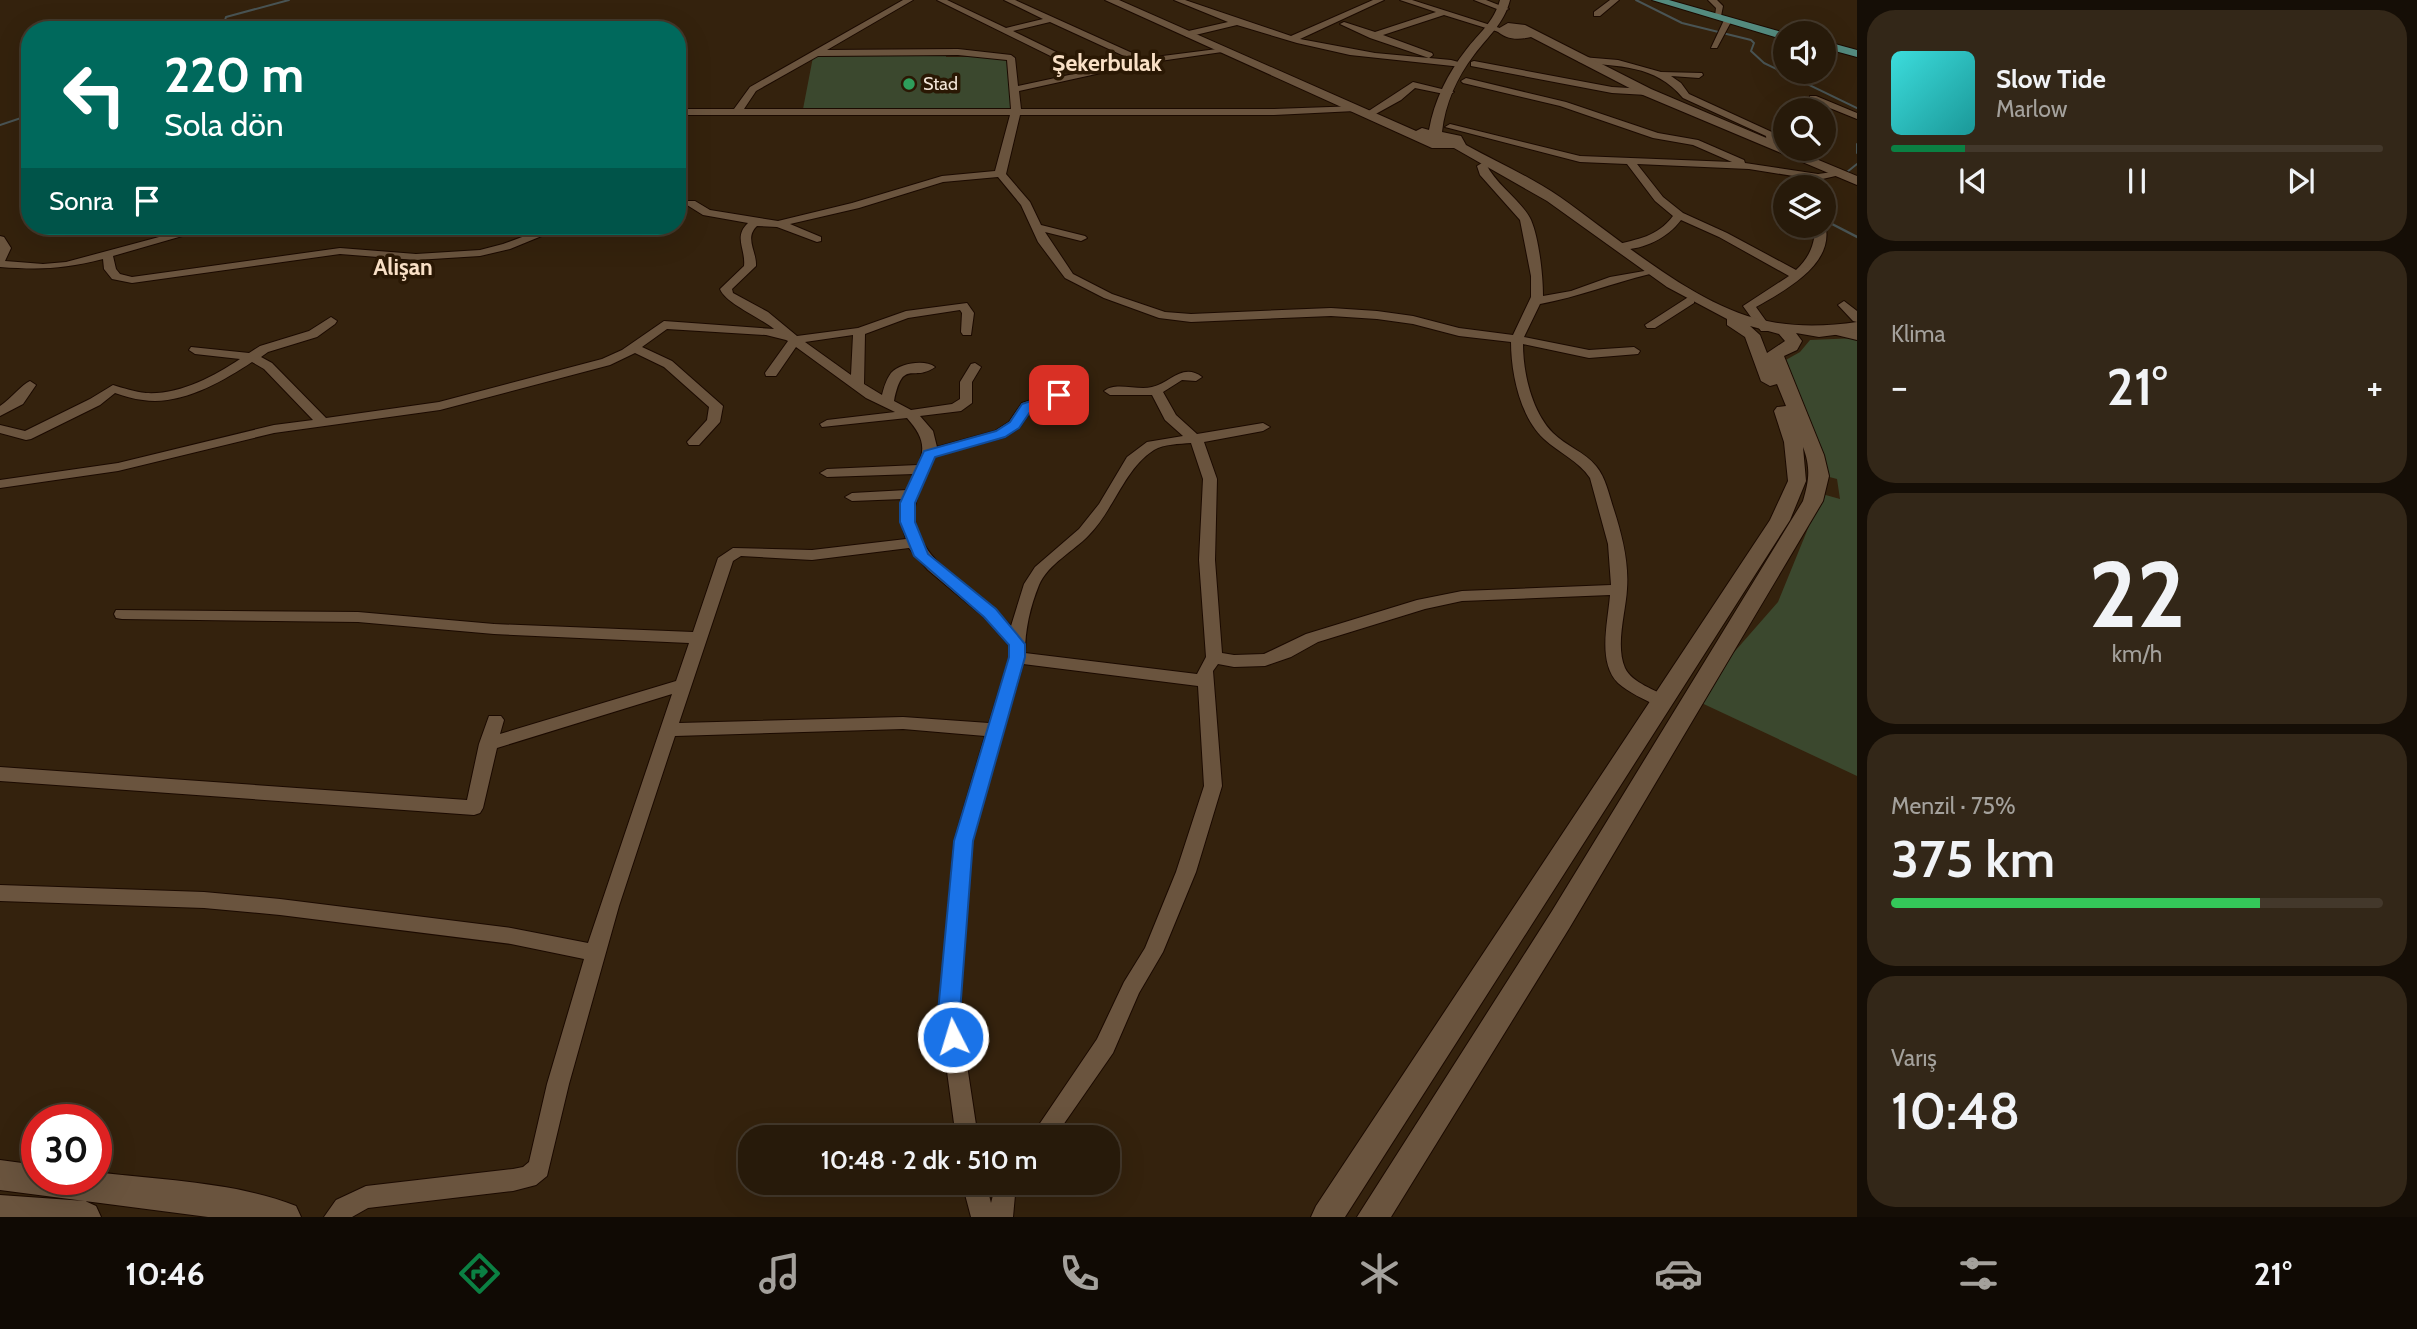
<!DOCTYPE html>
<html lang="tr">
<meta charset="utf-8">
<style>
:root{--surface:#271a0a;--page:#332718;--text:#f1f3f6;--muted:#a4a19c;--line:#43382b;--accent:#0b8043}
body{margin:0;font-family:Cabin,sans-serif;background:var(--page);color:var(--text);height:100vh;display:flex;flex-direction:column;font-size:26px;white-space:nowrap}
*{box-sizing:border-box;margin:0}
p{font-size:23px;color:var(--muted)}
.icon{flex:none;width:38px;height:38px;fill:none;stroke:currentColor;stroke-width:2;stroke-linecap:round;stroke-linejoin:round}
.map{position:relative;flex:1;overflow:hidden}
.sheet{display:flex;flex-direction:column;gap:10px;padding:10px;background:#150e06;width:560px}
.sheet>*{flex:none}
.top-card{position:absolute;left:21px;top:21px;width:665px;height:214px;border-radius:28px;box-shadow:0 7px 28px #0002,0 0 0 2px var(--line);background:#00695c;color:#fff;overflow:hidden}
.buttons{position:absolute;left:1773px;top:21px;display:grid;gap:14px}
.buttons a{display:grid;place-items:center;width:63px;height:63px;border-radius:50%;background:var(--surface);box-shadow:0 7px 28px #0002,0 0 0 2px var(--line);font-size:35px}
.speed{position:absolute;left:21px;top:1104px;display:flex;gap:14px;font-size:35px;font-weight:700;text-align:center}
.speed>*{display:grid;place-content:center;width:91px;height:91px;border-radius:50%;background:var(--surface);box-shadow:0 7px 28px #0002,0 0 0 2px var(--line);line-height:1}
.speed .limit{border:10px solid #d22;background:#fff;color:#111}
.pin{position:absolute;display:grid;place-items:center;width:60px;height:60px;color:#fff;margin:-30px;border-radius:14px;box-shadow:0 4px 10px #0006}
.me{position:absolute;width:77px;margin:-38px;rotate:355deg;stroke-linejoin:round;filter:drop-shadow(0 0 5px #0008)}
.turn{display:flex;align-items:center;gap:24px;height:147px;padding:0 28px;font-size:32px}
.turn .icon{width:91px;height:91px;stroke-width:2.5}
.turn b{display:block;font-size:49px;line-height:60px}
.then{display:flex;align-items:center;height:66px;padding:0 28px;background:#0003;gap:14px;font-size:26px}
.big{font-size:52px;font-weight:600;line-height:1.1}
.sheet .card{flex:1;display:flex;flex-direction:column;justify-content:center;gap:10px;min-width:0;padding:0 24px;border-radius:28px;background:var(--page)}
.sheet .dial{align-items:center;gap:0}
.dial b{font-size:91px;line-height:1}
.song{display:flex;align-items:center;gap:21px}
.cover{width:84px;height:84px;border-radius:10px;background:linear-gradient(135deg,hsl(180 70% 55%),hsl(180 70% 35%))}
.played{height:7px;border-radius:4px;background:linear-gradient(90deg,var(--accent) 15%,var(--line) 15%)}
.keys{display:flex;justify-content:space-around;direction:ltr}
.heat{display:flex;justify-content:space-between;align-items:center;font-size:38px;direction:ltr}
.charge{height:10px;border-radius:5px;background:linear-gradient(90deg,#34c759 75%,var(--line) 0)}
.trip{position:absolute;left:738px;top:1125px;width:382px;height:70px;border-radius:28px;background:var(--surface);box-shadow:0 7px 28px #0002,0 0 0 2px var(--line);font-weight:600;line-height:70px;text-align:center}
.tab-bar{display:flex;height:112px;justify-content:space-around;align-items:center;background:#100a04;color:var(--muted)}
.tab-bar .icon{width:49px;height:49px}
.tab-bar .on{color:var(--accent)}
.tab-bar b{font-size:32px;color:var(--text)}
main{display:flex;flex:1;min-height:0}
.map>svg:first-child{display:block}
.green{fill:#3b482e}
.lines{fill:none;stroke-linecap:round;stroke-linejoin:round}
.stream-far1{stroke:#495454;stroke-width:2}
.stream{stroke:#495454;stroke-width:2.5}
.street-casing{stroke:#1b0a00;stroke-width:2}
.secondary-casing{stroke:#1b0a00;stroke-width:2}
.primary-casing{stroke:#1b0a00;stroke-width:2}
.street{fill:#6a543e;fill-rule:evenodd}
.secondary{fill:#6a543e;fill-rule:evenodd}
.primary{fill:#548b7f;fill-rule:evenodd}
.route{fill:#1a73e8;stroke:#114b97;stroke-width:2}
.leisure-dot{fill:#2e9e5b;stroke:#2a1804;stroke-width:2.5}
.labels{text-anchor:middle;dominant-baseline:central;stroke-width:7;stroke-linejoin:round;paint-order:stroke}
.far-poi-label{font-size:18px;fill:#f2e5d8;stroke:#2a1804;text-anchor:start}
.far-district-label{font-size:23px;font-weight:bold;fill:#f9e0c6;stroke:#2a1804}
</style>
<main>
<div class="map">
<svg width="1857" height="1217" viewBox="0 0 1857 1217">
<rect width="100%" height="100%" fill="#34220d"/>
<path class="green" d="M946,53V57H1003L1009,60L1012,109H803L813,57Z
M1857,338V776L1693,699L1778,602L1822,494L1840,499L1837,479L1818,474L1784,361L1800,352L1810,340Z"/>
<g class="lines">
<path class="stream-far1" d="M1636,0L1682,23L1751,40L1754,43L1751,51L1764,63L1857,108
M223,30L232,24L225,20L226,17L289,0
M0,125L30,115
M1857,144V153
M1847,172L1857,164"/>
<path class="stream" d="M1832,224L1857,237"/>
<defs>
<path id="street" d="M903,0H913L827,50L958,49L1011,55L1015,58L1018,86L1083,72L937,0H947L1006,28L1043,19L1004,0H1015L1141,57L1147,58L1225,48L1229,51L1146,63L1019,91L1021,109H1274L1358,106L1360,108L1355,111L1274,115H1020L1006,174L1030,202L1041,225L1085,236L1087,238L1081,241L1045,232L1073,274L1112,294L1165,312L1191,314L1331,308L1377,311L1413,316L1459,328L1513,335L1531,297V276L1520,220L1480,175L1477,166L1482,163L1486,164C1496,185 1523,202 1531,220C1539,239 1543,275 1543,296L1571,291L1610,277L1650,270V274C1613,283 1578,297 1540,304L1524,337L1589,350L1634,347L1640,351L1638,354L1589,358L1523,344C1523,373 1532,412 1553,433C1566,446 1585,452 1596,466C1606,478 1609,495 1614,510C1622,535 1629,562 1627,589C1626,611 1615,645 1625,668C1632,683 1656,690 1669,698L1671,702L1669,706H1657C1644,699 1629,693 1618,683C1597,662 1608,622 1610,595L1462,601L1425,609L1318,642L1291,657L1265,666L1234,667L1218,664L1213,671L1222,786L1196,872L1163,952L1139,993L1113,1053L1054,1138H1030L1097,1039L1124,982L1145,948L1176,872L1204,786L1198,686L1023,664L972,841L959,1012L978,1138H956L939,1012L954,841L985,736L903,729L675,736L619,906L569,1084L547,1176L536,1185L513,1191L368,1208L352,1217H324L336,1200L366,1186L513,1169L523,1167L529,1162L547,1084L584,959L511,944L280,915L204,908L0,901V885L204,892L280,899L511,928L588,943L672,694L497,748L483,808L480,813L474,815L0,781V767L467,800L479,744L489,716H501L504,720L500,734L676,681L689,643L494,634L358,622L122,619L116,618L114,614L116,610L358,612L494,624L693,632L718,558L733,548L812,550L906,539L901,522L903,499L852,501L845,497L852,493L907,490L914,474L827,477L820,473L827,469L918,465C927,446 921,434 907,418L822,427L820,424L827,420L895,412L866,398L796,347L776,376H766L765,373L788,341L786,340L766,335L667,329L642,347L672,361L723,406L720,422L699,445H689L687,442L707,420L709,407L664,367L635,353L610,365L440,410L274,433L118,471L0,488V480L118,463L274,425L313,420L264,369L252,362C222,382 180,406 143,400C133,399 124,396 115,393L100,405L31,439L26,440L0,433V425L25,431L90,399L113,385C123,388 135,392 146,393C179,395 213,377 240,359L195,354L189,350L191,347L249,353L260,346L309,331L331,317L337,321L335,324L317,337L268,352L261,357L272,363L326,418L439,402L602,359L622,350L664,321L774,329C761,318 725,303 720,289L744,266C746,249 733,237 748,223L703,215L687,205V201H695L710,210L778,221L852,203L942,176L995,171L1010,115H677V109H734L750,87ZM1050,22L1135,61L1093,70L1013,31ZM958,55L1007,60L1011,109H744L756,91L818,56ZM998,177L1021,205L1038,242L1065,278L1104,298L1159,318L1191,322L1331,316L1377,319L1413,324L1459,336L1511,342C1511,373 1520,417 1544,439C1559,453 1579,461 1590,478L1608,544L1611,585L1462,591L1417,600L1306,634L1264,654L1234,655L1222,653L1215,560L1217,479L1204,442L1263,431L1270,427L1263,423L1197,434L1176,415L1163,392L1182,380L1196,381L1202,377C1183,362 1170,383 1152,387C1137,391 1116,381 1104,391L1110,395H1152L1165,420L1183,436L1147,442L1127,457L1099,504L1079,529L1035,567L1024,584L1011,626C981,593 902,554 916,502C920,487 929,471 935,456L1005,437L1019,428L1032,409L1073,396V390H1063L1022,403L1009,422L995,431L937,447L933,431L920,416L961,411L972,403V382L981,367L975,363L971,364L960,382V399L952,404L911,410L894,401C903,357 913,383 935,367C925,359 900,363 891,373C886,380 884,387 882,395L864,384L865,334L908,318L960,310L962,313L961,332L963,335H971L974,313L967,303L906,311L858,328L797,336L768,312L733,293L732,289L756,266C757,252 744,238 757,226L777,227L817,242L821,241V237L790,224L859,208L943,182ZM853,335L851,375L805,342ZM1191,443L1203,479L1199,560L1206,657L1197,674L1025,653C1025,630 1030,607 1039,585C1048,564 1074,551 1089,535C1114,510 1124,469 1154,450C1164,444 1179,444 1191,443ZM909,548L928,570L984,617L1009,645V658L989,723L903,717L679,723L733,561L741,556L812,560Z
M1174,0H1185L1291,36L1373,0H1384L1300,39L1375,53L1451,60L1466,64L1462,67L1350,55L1297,43L1237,25L1187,37L1183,34L1184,32L1228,22Z
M1400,0H1412L1506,30L1502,33L1444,15L1383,35L1432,53L1433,55L1429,58L1370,38L1340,24L1344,22L1375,32L1436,12Z
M1474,0H1486L1509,9L1502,11Z
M1610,0H1619L1600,16H1594V12Z
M1708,0H1717L1723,6L1721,16H1715L1716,8Z
M1725,18L1732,20L1717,48H1711Z
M1582,57L1618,60L1661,72L1702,73L1703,75L1699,78L1671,76L1681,83L1689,94L1774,133L1775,144L1767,146L1766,136L1683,98C1655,64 1618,67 1579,62L1578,60Z
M1474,61L1612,87L1647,89L1652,92L1647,95L1612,93L1471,66V62Z
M1466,78L1566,102L1658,133L1698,140L1744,160L1745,163L1818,174L1840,171V175L1818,180L1749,169L1637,164L1663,197L1683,213L1727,233L1796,270C1810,257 1814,245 1816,226L1825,224C1836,264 1784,291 1756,307L1771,328L1769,331H1761L1743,306L1789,276L1719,237L1681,220C1666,240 1639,252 1614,249V245C1638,239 1657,237 1673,216L1655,201L1627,164L1580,162L1445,127L1450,124L1580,156L1732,162L1693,145L1653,138L1560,106L1463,83L1461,81Z
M1413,82L1454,92L1449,95L1415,88L1401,100L1372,116L1364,114Z
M1810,96H1816L1857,113V119L1810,100Z
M200,226H217L113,256L116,269L120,274L132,277L340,248L416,254L480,250L503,244L552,226H566L510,249L480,256L416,260L340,254L132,283L112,279L104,269L103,259C63,269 41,270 0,267V236L4,237L11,248L5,261L43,264L66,262Z
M1690,296L1694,297V303L1655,328H1647L1645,325Z
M1844,301L1857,311V322L1853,321L1838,305Z
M1832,326L1857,332V340L1828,333V327Z
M30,381L36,385L23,404L0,416V406C11,399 22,384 30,381Z
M962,1183H986L991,1203L996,1183H1022L1015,1195L1013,1217H971Z"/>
<path id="secondary" d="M1105,0H1119L1416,131L1422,128L1429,130C1434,101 1448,73 1466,50C1479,33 1494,22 1500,0H1510C1504,24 1488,36 1474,55C1457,77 1445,104 1442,132L1461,136L1466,145C1497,162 1531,177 1560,197C1620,239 1699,310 1772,322C1798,327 1830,326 1857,322V332L1819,337L1796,333L1802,341L1797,350L1784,356L1824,455L1829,476L1823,501L1570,927L1391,1217H1357L1552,911L1803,501C1809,481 1811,468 1803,447L1806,481L1790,520L1345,1217H1311L1316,1206L1770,520L1788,481L1784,442L1774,411L1777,407L1786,406L1777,384L1770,386L1761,381L1745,337L1727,325V319L1667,287L1547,201L1454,148H1432ZM1750,326L1779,334L1785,341L1767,353L1760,335Z
M1508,23L1525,25L1651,89L1785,146V149H1792L1857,176V185L1643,95L1531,37C1518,40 1506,40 1496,30Z
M0,1160L37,1165V1180H96V1172C159,1180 237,1182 296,1206L301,1217H208L0,1190Z
M0,1195L85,1201L96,1206L101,1217H0Z"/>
<path id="primary" d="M1652,0H1669L1785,33V40Z
M1824,41L1857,50V57L1824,48Z"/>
</defs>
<use href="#street" class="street-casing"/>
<use href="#secondary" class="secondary-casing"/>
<use href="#primary" class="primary-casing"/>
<use href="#street" class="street"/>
<use href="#secondary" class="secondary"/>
<use href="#primary" class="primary"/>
</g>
<path class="route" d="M1059,391L1066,395L1064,398L1032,409L1019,428L1005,437L935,457L915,503V522L928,554L996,609L1025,644V657L973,841L960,1012L963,1037L960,1044L953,1047L945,1044L938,1012L954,841L1009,657V645L984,617L914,556L900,522V503L924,451L996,431L1010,422L1022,404Z"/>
<circle class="leisure-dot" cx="909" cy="84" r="7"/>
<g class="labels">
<g class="far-poi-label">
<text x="923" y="84">Stad</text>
</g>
<g class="far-district-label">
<text x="1107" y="63">Şekerbulak</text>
<text x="403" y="267">Alişan</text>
</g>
</g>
</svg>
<div class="buttons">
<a><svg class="icon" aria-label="sound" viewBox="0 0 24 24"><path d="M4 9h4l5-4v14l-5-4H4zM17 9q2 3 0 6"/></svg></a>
<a><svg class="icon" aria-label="search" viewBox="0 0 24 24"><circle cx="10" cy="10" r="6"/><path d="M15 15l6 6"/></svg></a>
<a><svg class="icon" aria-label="layers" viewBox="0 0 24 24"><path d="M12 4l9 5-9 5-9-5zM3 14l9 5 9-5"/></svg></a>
</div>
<div class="speed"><div class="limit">30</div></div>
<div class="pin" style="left:1059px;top:395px;background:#d93025"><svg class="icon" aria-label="arrive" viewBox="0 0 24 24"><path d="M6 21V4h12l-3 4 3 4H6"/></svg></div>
<svg class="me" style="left:953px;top:1037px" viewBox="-20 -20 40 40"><circle r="17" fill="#1a73e8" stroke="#fff" stroke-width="3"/><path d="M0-11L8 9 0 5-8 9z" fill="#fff"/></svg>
<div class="trip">10:48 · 2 dk · 510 m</div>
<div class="top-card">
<div class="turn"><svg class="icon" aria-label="left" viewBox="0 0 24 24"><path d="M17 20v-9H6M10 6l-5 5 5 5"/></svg><div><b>220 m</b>Sola dön</div></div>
<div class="then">Sonra<svg class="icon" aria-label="arrive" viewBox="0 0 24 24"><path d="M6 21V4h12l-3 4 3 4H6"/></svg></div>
</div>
</div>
<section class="sheet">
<div class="card">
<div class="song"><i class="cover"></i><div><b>Slow Tide</b><p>Marlow</p></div></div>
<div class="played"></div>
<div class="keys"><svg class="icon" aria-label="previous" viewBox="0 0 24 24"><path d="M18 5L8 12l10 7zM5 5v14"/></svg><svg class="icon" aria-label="pause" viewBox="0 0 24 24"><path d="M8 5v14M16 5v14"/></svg><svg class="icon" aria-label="next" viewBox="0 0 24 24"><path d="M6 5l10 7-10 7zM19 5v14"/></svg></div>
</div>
<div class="card"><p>Klima</p>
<div class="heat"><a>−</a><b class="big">21°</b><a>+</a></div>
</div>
<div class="card dial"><b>22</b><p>km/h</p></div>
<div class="card"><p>Menzil · 75%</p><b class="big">375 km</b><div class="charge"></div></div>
<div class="card"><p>Varış</p><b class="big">10:48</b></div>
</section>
</main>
<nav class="tab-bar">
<b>10:46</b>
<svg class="icon on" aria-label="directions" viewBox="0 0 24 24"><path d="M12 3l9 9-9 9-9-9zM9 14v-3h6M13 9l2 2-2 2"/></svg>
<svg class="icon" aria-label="music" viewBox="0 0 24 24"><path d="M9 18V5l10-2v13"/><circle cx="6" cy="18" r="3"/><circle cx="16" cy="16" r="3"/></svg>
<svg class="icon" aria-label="phone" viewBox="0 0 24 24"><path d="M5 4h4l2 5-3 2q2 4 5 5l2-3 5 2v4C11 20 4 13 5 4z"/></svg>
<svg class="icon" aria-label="climate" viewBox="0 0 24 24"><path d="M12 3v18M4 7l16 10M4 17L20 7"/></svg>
<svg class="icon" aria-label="car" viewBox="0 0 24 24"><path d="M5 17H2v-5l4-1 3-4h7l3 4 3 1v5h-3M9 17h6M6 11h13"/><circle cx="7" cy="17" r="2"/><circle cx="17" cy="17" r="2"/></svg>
<svg class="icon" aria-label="filters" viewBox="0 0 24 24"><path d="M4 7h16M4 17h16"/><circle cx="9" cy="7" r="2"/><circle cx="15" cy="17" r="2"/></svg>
<b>21°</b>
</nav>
